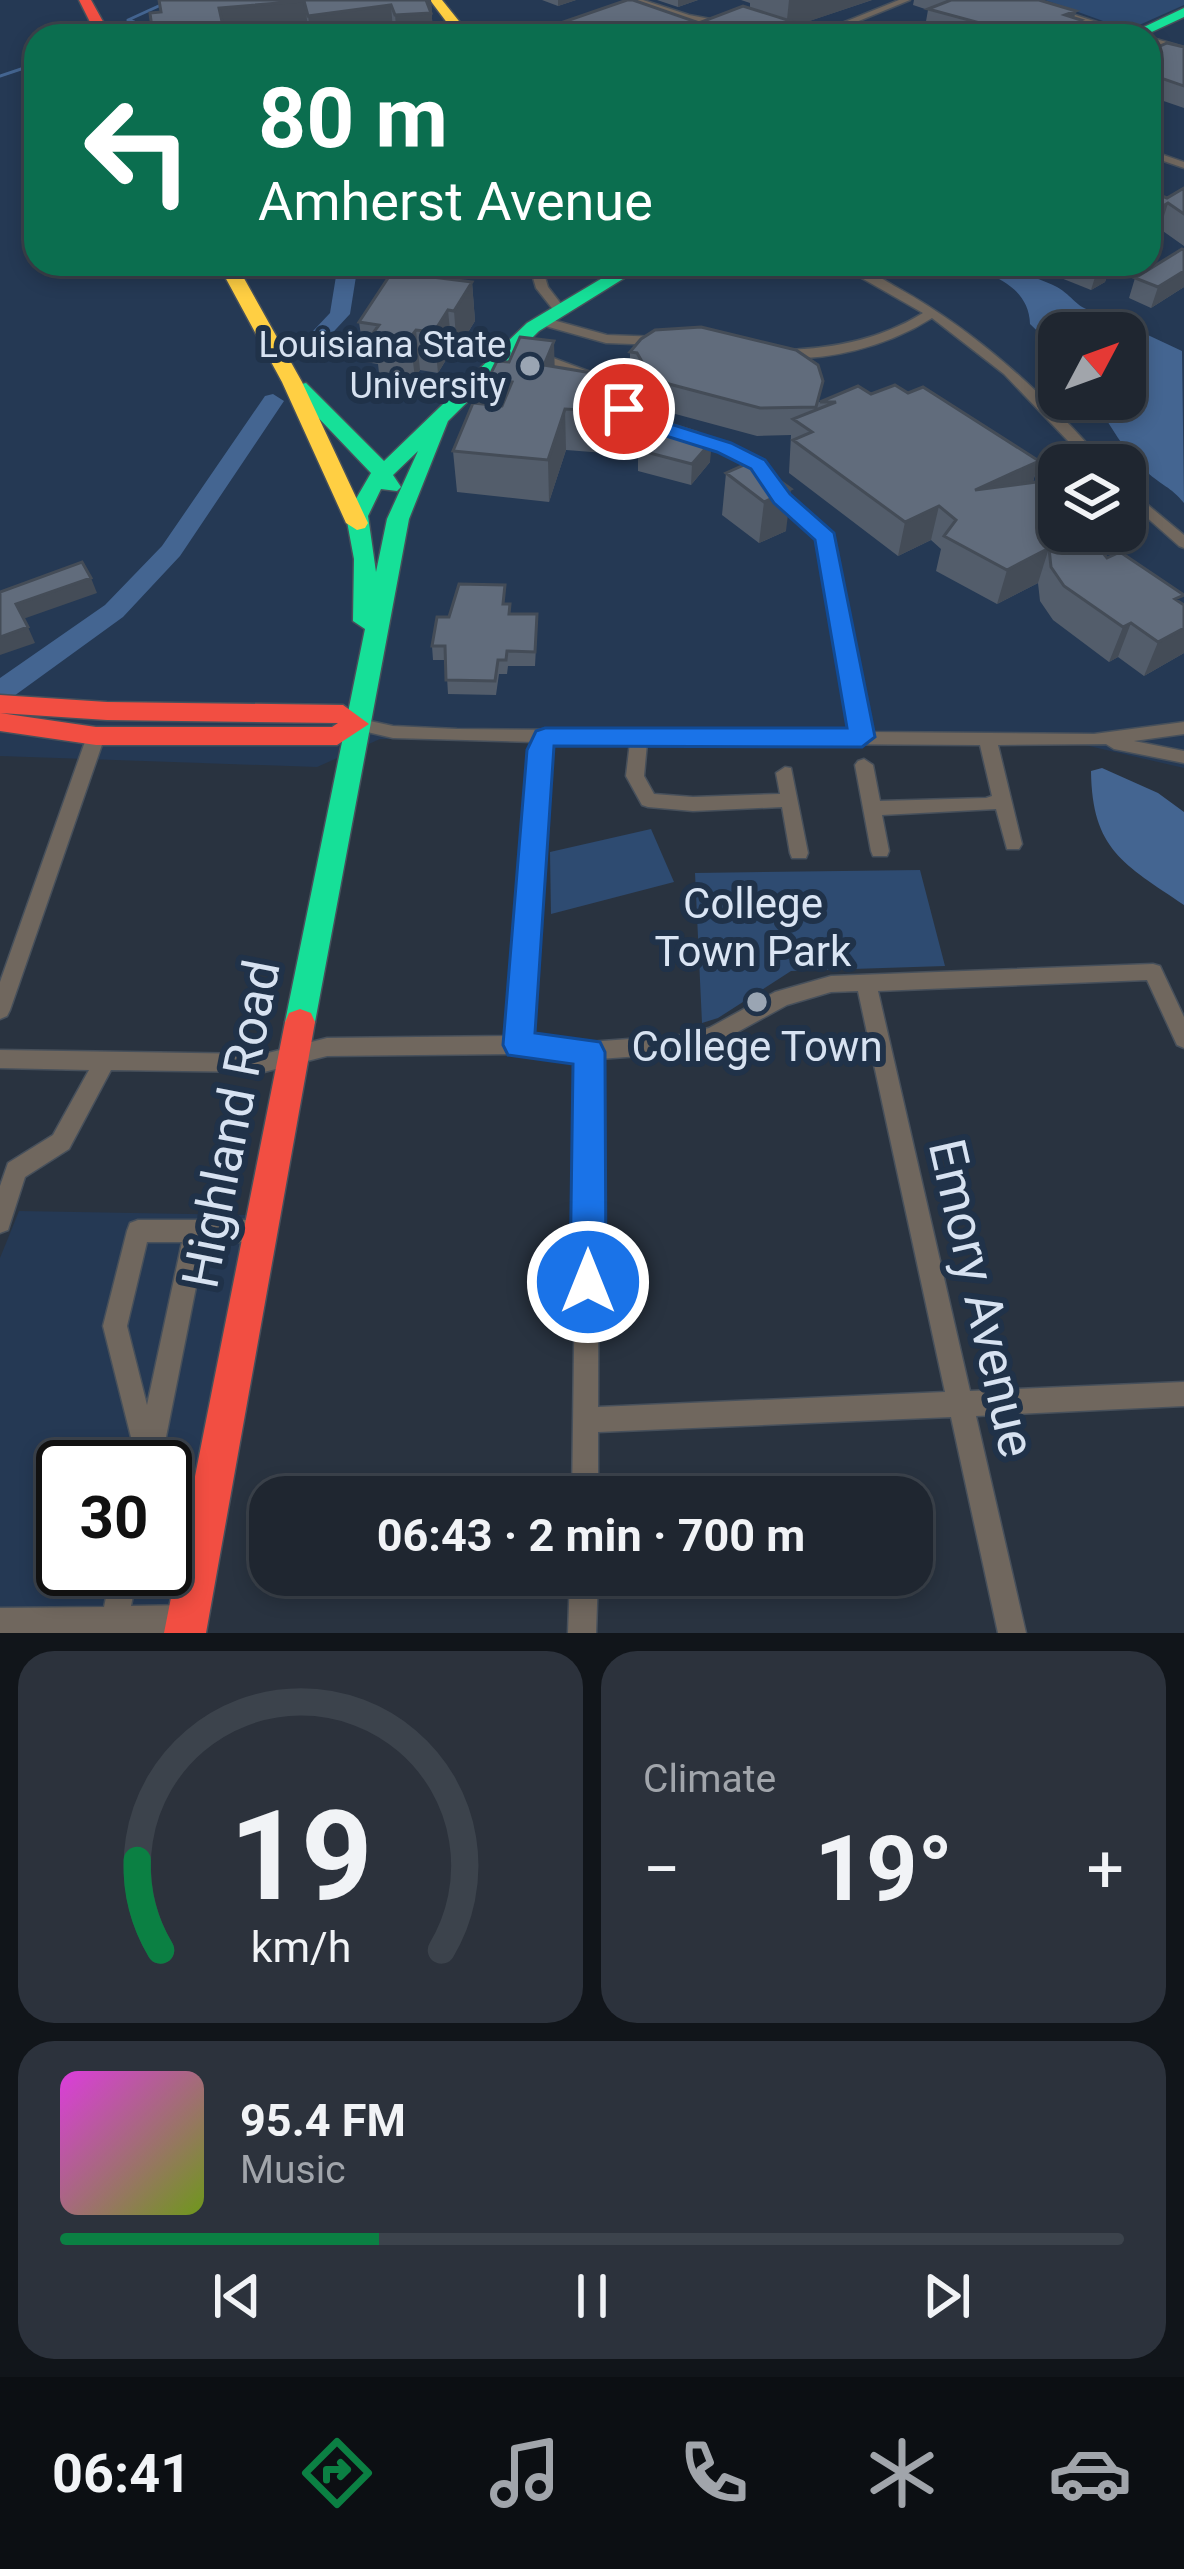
<!DOCTYPE html>
<meta charset="utf-8">
<style>
:root{--surface:#1f2630;--page:#2c323c;--text:#f1f3f6;--muted:#a1a5ab;--line:#3c434c;--accent:#0b8043}
body{margin:0;font-family:Roboto,sans-serif;background:var(--page);color:var(--text);height:100vh;display:flex;flex-direction:column;font-size:45px;white-space:nowrap}
*{box-sizing:border-box;margin:0}
p{font-size:39px;color:var(--muted)}
.icon{flex:none;width:66px;height:66px;fill:none;stroke:currentColor;stroke-width:2;stroke-linecap:round;stroke-linejoin:round}
.map{position:relative;height:1633px;overflow:hidden}
.drawer{display:flex;flex-direction:column;gap:18px;padding:18px;background:#11151a;flex:1}
.drawer>*{flex:none}
.top-card{position:absolute;left:24px;top:24px;width:1137px;height:252px;border-radius:36px;box-shadow:0 6px 18px #0003,0 0 0 3px var(--line);background:#0b6e4f;color:#fff;overflow:hidden}
.needle{width:78px;rotate:49deg}
.tools{position:absolute;left:1038px;top:312px;display:grid;gap:24px}
.tools a{display:grid;place-items:center;width:108px;height:108px;border-radius:24px;background:var(--surface);box-shadow:0 6px 18px #0003,0 0 0 3px var(--line);font-size:60px}
.speed{position:absolute;left:36px;top:1440px;display:flex;gap:24px;font-size:60px;font-weight:700;text-align:center}
.speed>*{display:grid;place-content:center;width:156px;height:156px;border-radius:50%;background:var(--surface);box-shadow:0 6px 18px #0003,0 0 0 3px var(--line);line-height:1}
.speed .limit{border:6px solid #111;border-radius:18px;background:#fff;color:#111}
.pin{position:absolute;display:grid;place-items:center;width:102px;height:102px;color:#fff;margin:-51px;border:6px solid #fff;border-radius:50%;box-shadow:0 3px 12px #0007}
.me{position:absolute;width:132px;margin:-66px;rotate:0deg;stroke-linejoin:round;filter:drop-shadow(0 0 9px #0008)}
.turn{display:flex;align-items:center;gap:42px;height:252px;padding:0 36px;font-size:54px}
.turn .icon{width:156px;height:156px;stroke-width:2.5}
.turn b{display:block;font-size:84px;line-height:102px}
.big{font-size:90px;font-weight:700;line-height:1.1}
.drawer .card{flex:1;display:flex;flex-direction:column;justify-content:center;gap:18px;min-width:0;padding:0 42px;border-radius:36px;background:var(--page)}
.drawer .dial{align-items:center;gap:0}
.dial svg{height:312px;overflow:visible;fill:none;stroke:var(--line);stroke-width:7;stroke-linecap:round;text-anchor:middle}
.dial text{fill:var(--text);stroke:none}
.song{display:flex;align-items:center;gap:36px}
.cover{width:144px;height:144px;border-radius:18px;background:linear-gradient(135deg,hsl(300 70% 55%),hsl(80 70% 35%))}
.played{height:12px;border-radius:6px;background:linear-gradient(90deg,var(--accent) 30%,var(--line) 30%)}
.keys{display:flex;justify-content:space-around;direction:ltr}
.heat{display:flex;justify-content:space-between;align-items:center;font-size:66px;direction:ltr}
.drawer .tiles{flex:1;display:grid;gap:18px;grid-template-columns:1fr 1fr}
.card:last-child{grid-column:span 2}
.trip{position:absolute;left:249px;top:1476px;width:684px;height:120px;border-radius:36px;background:var(--surface);box-shadow:0 6px 18px #0003,0 0 0 3px var(--line);font-weight:700;line-height:120px;text-align:center}
.menu{display:flex;height:192px;justify-content:space-around;align-items:center;background:#0c0f13;color:var(--muted)}
.menu .icon{width:84px;height:84px}
.menu .selected{color:var(--accent)}
.menu b{font-size:54px;color:var(--text)}
.map>svg:first-child{display:block}
.built{fill:#253954;fill-rule:evenodd}
.green{fill:#2e4b71}
.water{fill:#446591}
.lines{fill:none;stroke-linecap:round;stroke-linejoin:round}
.stream{stroke:#446591;stroke-width:3}
.river{fill:#446591;fill-rule:evenodd}
.street-casing{stroke:#47505b;stroke-width:3}
.fast-casing{stroke:#47505b;stroke-width:3}
.slow-casing{stroke:#47505b;stroke-width:3}
.jam-casing{stroke:#47505b;stroke-width:3}
.street{fill:#70675e;fill-rule:evenodd}
.fast{fill:#16e098;fill-rule:evenodd}
.slow{fill:#ffcf43;fill-rule:evenodd}
.jam{fill:#f24e42;fill-rule:evenodd}
.wall{fill:#535d6b}
.shaded-wall{fill:#444c57}
.building{fill:#616c7c;stroke:#444c57;stroke-width:3}
.route{fill:#1a73e8;stroke:#114b97;stroke-width:3}
.poi-dot{fill:#9aa5b3;stroke:#203249;stroke-width:4.5}
.labels{text-anchor:middle;dominant-baseline:central;stroke-width:12;stroke-linejoin:round;paint-order:stroke}
.far-poi-label{font-size:36px;fill:#d7e2f1;stroke:#203249;text-anchor:end}
.park-label{font-size:42px;fill:#dae5f4;stroke:#203249}
.poi-label{font-size:42px;fill:#d7e2f1;stroke:#203249}
.near-street-label{font-size:51px;fill:#d7e2f1;stroke:#203249}
</style>
<div class="map">
<svg width="1184" height="1633" viewBox="0 0 1184 1633">
<rect width="100%" height="100%" fill="#293340"/>
<path class="built" d="M0,0H1184V768L1076,743L380,739L317,767L0,756ZM36,36H1149V264H36ZM1059,333H1125V399H1059ZM1059,465H1125V531H1059Z
M19,1211L247,1215L165,1633H0V1258ZM63,1467H165V1569H63Z"/>
<path class="green" d="M1045,0H1184V5L1128,30Z
M651,829L674,882L551,914L550,852Z
M920,870L945,966L791,971L718,1018L702,1023L695,873Z"/>
<path class="water" d="M944,264C978,264 1026,271 1057,287C1073,296 1077,309 1096,312L1095,318L1120,322L1182,351L1184,503C1170,486 1162,486 1147,472C1124,452 1110,424 1093,399H1125V333H1059V352L1030,324C1029,281 979,268 944,264Z
M1102,768L1158,793L1184,812V905C1124,864 1092,850 1091,771Z"/>
<g class="lines">
<path class="stream" d="M134,22L128,20L172,0
M123,36L133,25
M0,76L36,64"/>
<path class="river" d="M338,264H358L350,314L310,357H296V349L330,313Z
M273,394L284,401L180,556L123,617L14,696L0,697V678L105,605L162,546L265,396Z"/>
<defs>
<path id="street" d="M631,0H643L689,15L732,23L728,26L685,19Z
M899,0H910L822,36H810Z
M1029,0H1040L1066,12L1140,36C1108,36 1057,17 1029,0Z
M1149,37L1184,47V53L1149,43Z
M1149,150L1184,162V168L1149,156Z
M529,264H541L548,287L565,309L563,312H555L536,288Z
M837,264C859,264 879,277 898,288C979,333 1045,395 1106,465H1091L1004,374L932,318C886,347 824,363 771,357V351L775,350C827,350 878,341 923,313Z
M542,317L607,335L660,337L666,341L660,345L606,343L538,324L536,321Z
M532,350L609,379L630,407L649,420L729,444L763,461L787,495L831,535L870,732L1094,734L1184,722V734L1134,741L1184,751V763L1114,749L1106,744L998,745L1022,844L1019,849H1007L996,809L882,815L889,851L887,856H873L871,851L855,765L858,761L864,759L873,765L880,801L986,798L992,796L980,745L647,743L644,776L654,794L693,797L780,794L776,773L785,767L791,768L808,853L806,858H792L790,853L782,807L693,811L648,807L642,805L626,776L630,742H552L549,750L530,1037L589,1042L682,1035L709,1028L775,992L831,976L1153,964L1160,966L1184,1017V1048L1177,1045L1147,980L878,991L970,1391L1184,1382V1406L976,1416L1026,1633H998L951,1417L598,1432V1497H572L578,1059L519,1054L327,1056L264,1072L111,1070L69,1149L25,1177L8,1230L0,1233V1186L8,1163L53,1135L89,1070L0,1068V1050L264,1054L327,1038L509,1036L531,750L535,742L393,738L350,728L348,724L350,720L356,718L393,726L457,729L853,732L819,539L777,501L753,467L719,450L639,426L620,413L599,385L528,357L526,354ZM858,991L945,1392L598,1407L599,1059L682,1053L721,1041L787,1005L831,992Z
M1125,486L1184,535V548L1179,546L1125,498Z
M96,730L105,736L10,1010L7,1016L0,1019V982L87,736Z
M138,1220H260L268,1223L271,1231L268,1239L260,1242H205L160,1467H134L136,1457L103,1326L127,1231L130,1223ZM147,1242H182L147,1405L127,1326Z
M112,1569H138L131,1606L188,1605L198,1609L202,1619L198,1629L188,1633H0V1608L104,1607Z
M570,1575H598L596,1633H568Z"/>
<path id="fast" d="M1184,8V17L1143,36H1125Z
M626,264H647L539,331L448,421L409,519L315,1022L311,1031L300,1035L289,1031L285,1022L365,629L353,621L354,559L346,516L371,473L289,387L306,383L384,461L527,323ZM418,451L387,519L376,572L368,516L381,489L397,491L401,487L393,475Z"/>
<path id="slow" d="M430,0H442L471,36H457Z
M218,264H236L302,382L368,523L365,528L357,530L346,523L282,382Z"/>
<path id="jam" d="M79,0H91L111,36H97Z
M0,695L107,702L343,705L369,724L337,745H96L0,731V713L96,727H332L338,723L107,720L0,713Z
M300,1009L311,1013L315,1022L206,1633H164L285,1022L289,1013Z"/>
</defs>
<use href="#street" class="street-casing"/>
<use href="#fast" class="fast-casing"/>
<use href="#slow" class="slow-casing"/>
<use href="#jam" class="jam-casing"/>
<use href="#street" class="street"/>
<use href="#fast" class="fast"/>
<use href="#slow" class="slow"/>
<use href="#jam" class="jam"/>
</g>
<path class="wall" d="M431,0L433,36H396L393,30L348,36H311L308,26L225,33L161,12Z
M542,0H576L558,6Z
M657,0H698L678,7Z
M741,0H872L800,24L838,36H523L699,23L750,8V3Z
M914,0H1039L1076,11L1074,18L1081,20L1077,36H958L925,27L928,10L913,5Z
M1184,47V108L1149,96V51Z
M1184,188V246L1160,229L1149,235V191L1167,198Z
M1184,250V287L1151,308L1129,298L1135,278Z
M413,264H496L489,275L413,270Z
M1026,264H1111L1105,282L1091,290Z
M472,282L475,321L457,350H452L438,373L420,370L415,378L379,373L378,364L365,362L359,322Z
M630,352L820,402L871,394L908,393L1039,461L1033,482L1059,531H1108L1101,549L1107,558L1184,605V653L1144,676L1118,657L1109,662L1053,620L1040,601L1038,583L997,604L936,571L941,549L931,540L898,556L789,473L791,435L757,436L668,412L647,399L636,380L630,379Z
M509,362L555,367L610,378V384L626,386L625,426L618,454L566,450L549,502L457,492L453,451L490,405L488,379Z
M696,432V436L710,462L691,485L638,471V450Z
M753,461L786,531L759,543L722,515L726,473Z
M505,604L511,614L537,628L535,666H508L507,674H499L496,695L448,694L446,660H433L432,646L449,617Z"/>
<path class="shaded-wall" d="M426,0H431L433,36H397L395,15Z
M558,0H576L558,6Z
M678,0H698L678,7Z
M789,0H872L786,29Z
M304,1L308,26L225,33V36H175L173,30L219,8Z
M391,5L393,30L348,36H311L308,16Z
M1076,11L1072,24L1081,20L1077,36H1043L1065,15Z
M1168,203L1160,229L1149,235V214Z
M1099,264H1111L1105,282L1091,290Z
M1184,271V287L1151,308L1158,287Z
M472,282L475,321L457,350L454,311Z
M448,310L452,350L438,373L434,332Z
M416,330L420,370L415,378L410,338Z
M554,341L555,381L544,365Z
M626,386L625,426L618,454L619,412Z
M565,409L566,450L549,502L548,460Z
M712,441L710,462L691,485L692,464Z
M1039,461L1029,495L975,490Z
M791,489L786,531L759,543L764,502Z
M939,506L931,540L898,556L905,522Z
M1082,531H1108L1101,549L1073,536Z
M1049,548L1038,583L997,604L1007,570Z
M91,578L97,593L23,619L16,604Z
M1131,623L1118,657L1109,662L1123,627Z
M28,627L35,643L0,655V637Z
M1184,628V653L1144,676L1158,642Z"/>
<path class="building" d="M159,0H426L431,13L395,15L391,5L308,16L304,1L219,8L223,26L173,30L174,36H153L150,13L161,12Z
M627,0H633L699,23L743,6L838,36H589L582,34L574,36H523Z
M951,0H1039L1076,11L1065,15L1081,20L1043,36H1028L928,9Z
M1167,43L1184,47V86L1149,74V51Z
M1184,188V214L1168,203L1149,214V191L1167,198Z
M1182,249L1184,250V271L1158,287L1135,278Z
M392,272L472,282L454,311L448,310L434,332L416,330L410,338L373,333L379,325L359,322Z
M701,327L796,350L818,365L823,381L816,407L760,408L669,384L648,372L637,353L630,352L641,339L655,330Z
M520,337L554,341L544,365L592,373L610,378L608,384L626,386L619,412L565,409L548,460L453,451L473,403L502,406L512,382L488,379L497,361L509,362Z
M895,385L908,393L923,387L1039,461L975,490L1059,479V531H1082L1073,536L1099,548L1107,558L1120,552L1184,595L1175,599L1184,605V628L1158,642L1131,623L1123,627L1064,586L1051,567L1049,548L1007,570L944,536L956,520L939,506L905,522L793,440L812,432L793,419L836,402H820L858,386L871,394Z
M665,422L696,432L693,435L712,441L692,464L638,450Z
M753,461L791,489L764,502L726,473Z
M82,562L91,578L16,604L28,627L0,637V592Z
M459,584L505,585L503,604H510L509,614H537L535,652L507,651L506,660H498L495,681L446,680L445,646H432L437,617H449Z"/>
<path class="route" d="M617,404H631L651,418L731,443L765,460L790,494L834,533L875,737L862,747L554,746L535,1033L600,1042L605,1052L606,1282L600,1294L588,1299L575,1294L570,1282L573,1064L508,1055L503,1045L527,750L536,731L545,728H847L815,540L774,503L751,469L717,452L637,427L617,413Z"/>
<g class="poi-dot">
<circle cx="530" cy="366" r="12"/>
<circle cx="757" cy="1002" r="12"/>
</g>
<g class="labels">
<g class="far-poi-label">
<text x="506" y="345">Louisiana State<tspan x="506" dy="41">University</tspan></text>
</g>
<g class="park-label">
<text x="753" y="903">College<tspan x="753" dy="48">Town Park</tspan></text>
</g>
<g class="poi-label">
<text x="757" y="1046">College Town</text>
</g>
<g class="near-street-label">
<text transform="translate(231 1124) rotate(-79)">Highland Road</text>
<text transform="translate(982 1298) rotate(77)">Emory Avenue</text>
</g>
</g>
</svg>
<div class="tools">
<a><svg class="needle" viewBox="-14 -14 28 28"><path d="M0-13l5 13h-10z" fill="#e53935"/><path d="M0 13l5-13h-10z" fill="#a1a5ab"/></svg></a>
<a><svg class="icon" aria-label="layers" viewBox="0 0 24 24"><path d="M12 4l9 5-9 5-9-5zM3 14l9 5 9-5"/></svg></a>
</div>
<div class="speed"><div class="limit">30</div></div>
<div class="pin" style="left:624px;top:409px;background:#d93025"><svg class="icon" aria-label="arrive" viewBox="0 0 24 24"><path d="M6 21V4h12l-3 4 3 4H6"/></svg></div>
<svg class="me" style="left:588px;top:1282px" viewBox="-20 -20 40 40"><circle r="17" fill="#1a73e8" stroke="#fff" stroke-width="3"/><path d="M0-11L8 9 0 5-8 9z" fill="#fff"/></svg>
<div class="trip">06:43 · 2 min · 700 m</div>
<div class="top-card">
<div class="turn"><svg class="icon" aria-label="left" viewBox="0 0 24 24"><path d="M17 20v-9H6M10 6l-5 5 5 5"/></svg><div><b>80 m</b>Amherst Avenue</div></div>
</div>
</div>
<section class="drawer">
<div class="tiles">
<div class="card dial"><svg viewBox="0 0 100 80">
<path d="M14 69A42 42 0 1 1 86 69"/>
<path d="M14 69A42 42 0 0 1 8 46" stroke="#0b8043"/>
<text x="50" y="56" font-size="32" font-weight="700">19</text>
<text x="50" y="72" font-size="11">km/h</text>
</svg></div>
<div class="card"><p>Climate</p>
<div class="heat"><a>−</a><b class="big">19°</b><a>+</a></div>
</div>
<div class="card">
<div class="song"><i class="cover"></i><div><b>95.4 FM</b><p>Music</p></div></div>
<div class="played"></div>
<div class="keys"><svg class="icon" aria-label="previous" viewBox="0 0 24 24"><path d="M18 5L8 12l10 7zM5 5v14"/></svg><svg class="icon" aria-label="pause" viewBox="0 0 24 24"><path d="M8 5v14M16 5v14"/></svg><svg class="icon" aria-label="next" viewBox="0 0 24 24"><path d="M6 5l10 7-10 7zM19 5v14"/></svg></div>
</div>
</div>
</section>
<nav class="menu">
<b>06:41</b>
<svg class="icon selected" aria-label="directions" viewBox="0 0 24 24"><path d="M12 3l9 9-9 9-9-9zM9 14v-3h6M13 9l2 2-2 2"/></svg>
<svg class="icon" aria-label="music" viewBox="0 0 24 24"><path d="M9 18V5l10-2v13"/><circle cx="6" cy="18" r="3"/><circle cx="16" cy="16" r="3"/></svg>
<svg class="icon" aria-label="phone" viewBox="0 0 24 24"><path d="M5 4h4l2 5-3 2q2 4 5 5l2-3 5 2v4C11 20 4 13 5 4z"/></svg>
<svg class="icon" aria-label="climate" viewBox="0 0 24 24"><path d="M12 3v18M4 7l16 10M4 17L20 7"/></svg>
<svg class="icon" aria-label="car" viewBox="0 0 24 24"><path d="M5 17H2v-5l4-1 3-4h7l3 4 3 1v5h-3M9 17h6M6 11h13"/><circle cx="7" cy="17" r="2"/><circle cx="17" cy="17" r="2"/></svg>
</nav>
